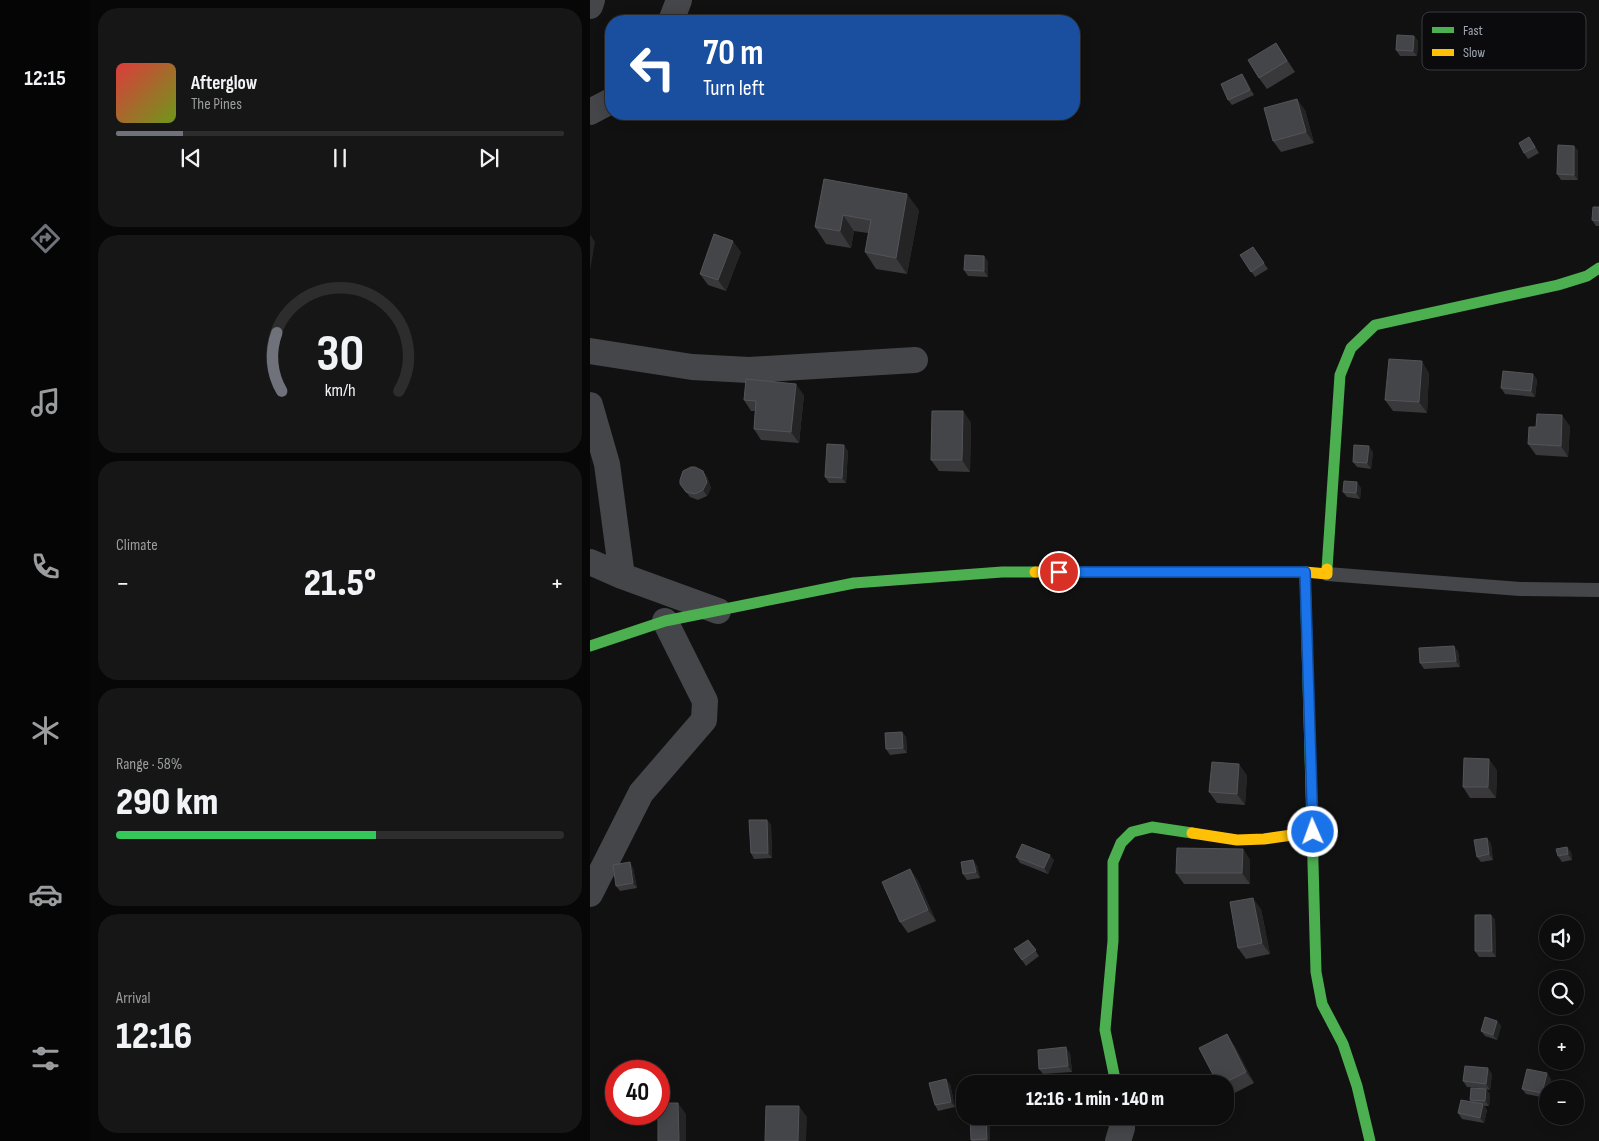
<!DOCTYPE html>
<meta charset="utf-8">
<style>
:root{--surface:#0d0d0d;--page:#161616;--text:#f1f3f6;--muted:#9a9c9d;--line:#2d2d2e;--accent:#6f727a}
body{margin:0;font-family:"Sofia Sans Condensed",sans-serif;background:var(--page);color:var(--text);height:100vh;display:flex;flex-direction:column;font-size:19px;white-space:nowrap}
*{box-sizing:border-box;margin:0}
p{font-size:16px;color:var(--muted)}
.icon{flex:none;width:28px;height:28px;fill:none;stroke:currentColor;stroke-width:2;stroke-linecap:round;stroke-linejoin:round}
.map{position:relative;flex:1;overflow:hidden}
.panel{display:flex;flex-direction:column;gap:8px;padding:8px;background:#070707;width:500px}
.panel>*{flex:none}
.hud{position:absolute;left:15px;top:15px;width:475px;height:105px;border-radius:20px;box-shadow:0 2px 12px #0003,0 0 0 1px var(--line);background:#1a4fa0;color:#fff;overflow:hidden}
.tools{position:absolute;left:949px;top:915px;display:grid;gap:10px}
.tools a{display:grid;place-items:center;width:45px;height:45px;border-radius:50%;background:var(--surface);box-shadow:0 2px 12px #0003,0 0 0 1px var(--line);font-size:25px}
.speed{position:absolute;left:15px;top:1060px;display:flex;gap:10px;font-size:25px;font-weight:700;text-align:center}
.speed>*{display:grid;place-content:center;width:65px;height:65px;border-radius:50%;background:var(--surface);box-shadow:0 2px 12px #0003,0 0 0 1px var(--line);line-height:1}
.speed .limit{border:8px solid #d22;background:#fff;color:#111}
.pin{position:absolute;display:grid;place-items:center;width:42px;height:42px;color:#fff;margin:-21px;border:2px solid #fff;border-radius:50%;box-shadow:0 1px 5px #0007}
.me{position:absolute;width:55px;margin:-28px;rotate:358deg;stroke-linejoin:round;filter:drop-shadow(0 0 4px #0008)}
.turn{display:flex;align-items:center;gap:18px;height:105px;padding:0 15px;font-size:22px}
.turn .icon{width:65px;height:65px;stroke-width:2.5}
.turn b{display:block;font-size:35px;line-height:42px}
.big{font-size:38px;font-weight:800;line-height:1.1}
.panel .tile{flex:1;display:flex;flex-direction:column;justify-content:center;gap:8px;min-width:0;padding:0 18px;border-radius:20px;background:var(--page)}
.panel .dial{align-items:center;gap:0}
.dial svg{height:130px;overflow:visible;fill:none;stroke:var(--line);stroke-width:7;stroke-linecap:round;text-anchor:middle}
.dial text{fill:var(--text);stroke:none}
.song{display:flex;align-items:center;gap:15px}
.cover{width:60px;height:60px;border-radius:8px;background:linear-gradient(135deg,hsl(0 70% 55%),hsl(80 70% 35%))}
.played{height:5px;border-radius:2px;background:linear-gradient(90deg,var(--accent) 15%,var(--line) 15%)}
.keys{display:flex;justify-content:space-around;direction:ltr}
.heat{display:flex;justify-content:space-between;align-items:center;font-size:28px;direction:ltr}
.charge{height:8px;border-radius:4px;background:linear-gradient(90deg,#34c759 58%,var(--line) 0)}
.trip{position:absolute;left:366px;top:1075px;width:278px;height:50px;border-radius:20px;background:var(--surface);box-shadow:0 2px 12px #0003,0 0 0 1px var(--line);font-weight:800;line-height:50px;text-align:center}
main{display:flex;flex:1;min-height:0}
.menu{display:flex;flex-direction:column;width:90px;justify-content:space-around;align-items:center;background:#050505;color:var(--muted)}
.menu .icon{width:35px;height:35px}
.menu .active{color:var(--accent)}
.menu b{font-size:22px;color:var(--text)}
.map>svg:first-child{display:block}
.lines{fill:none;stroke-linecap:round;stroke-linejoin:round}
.lane{stroke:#45464a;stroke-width:14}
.street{stroke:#45464a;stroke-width:26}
.fast{stroke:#4caf50;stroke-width:11}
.slow{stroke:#ffc107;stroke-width:11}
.wall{fill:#39393c}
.shaded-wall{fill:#242425}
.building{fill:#444549;stroke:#535459}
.route-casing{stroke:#114b97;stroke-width:12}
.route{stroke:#1a73e8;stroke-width:9}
.key{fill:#0b0b0d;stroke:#383a3f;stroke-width:1}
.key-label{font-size:14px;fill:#a1a6b3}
</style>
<main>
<nav class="menu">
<b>12:15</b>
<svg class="icon active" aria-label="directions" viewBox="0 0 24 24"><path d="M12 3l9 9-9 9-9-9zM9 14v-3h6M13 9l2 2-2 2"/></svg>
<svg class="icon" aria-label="music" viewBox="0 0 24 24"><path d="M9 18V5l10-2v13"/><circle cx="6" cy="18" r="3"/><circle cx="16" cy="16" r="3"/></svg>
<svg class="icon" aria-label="phone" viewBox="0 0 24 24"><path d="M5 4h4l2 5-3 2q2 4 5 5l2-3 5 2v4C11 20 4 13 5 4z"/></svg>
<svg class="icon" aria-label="climate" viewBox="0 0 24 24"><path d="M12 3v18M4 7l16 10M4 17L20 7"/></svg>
<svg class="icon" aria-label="car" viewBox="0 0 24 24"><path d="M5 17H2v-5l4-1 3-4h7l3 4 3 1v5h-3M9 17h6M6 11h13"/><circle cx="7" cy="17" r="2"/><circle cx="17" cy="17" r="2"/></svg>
<svg class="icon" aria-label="filters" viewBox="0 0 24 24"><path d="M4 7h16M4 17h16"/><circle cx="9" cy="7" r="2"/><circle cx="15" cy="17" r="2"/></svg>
</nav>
<section class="panel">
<div class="tile">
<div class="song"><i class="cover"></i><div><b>Afterglow</b><p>The Pines</p></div></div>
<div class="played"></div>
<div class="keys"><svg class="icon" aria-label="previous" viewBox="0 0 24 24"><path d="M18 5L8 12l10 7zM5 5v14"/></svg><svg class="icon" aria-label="pause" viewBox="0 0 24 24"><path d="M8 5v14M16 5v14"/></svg><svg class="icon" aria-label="next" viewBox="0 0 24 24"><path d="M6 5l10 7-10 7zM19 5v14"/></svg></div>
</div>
<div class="tile dial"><svg viewBox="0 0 100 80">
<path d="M14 69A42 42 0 1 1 86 69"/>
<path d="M14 69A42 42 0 0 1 11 33" stroke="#6f727a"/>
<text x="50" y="56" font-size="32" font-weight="700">30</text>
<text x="50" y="72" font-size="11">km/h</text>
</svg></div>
<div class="tile"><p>Climate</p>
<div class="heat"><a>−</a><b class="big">21.5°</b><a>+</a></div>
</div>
<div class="tile"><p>Range · 58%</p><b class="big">290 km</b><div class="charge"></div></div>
<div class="tile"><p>Arrival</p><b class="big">12:16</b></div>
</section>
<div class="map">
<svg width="1009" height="1141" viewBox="0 0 1009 1141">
<rect width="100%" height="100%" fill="#111"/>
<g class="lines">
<path class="lane" d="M737,574L930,589L1009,590"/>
<path class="street" d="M0,6L2,0
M81,21L89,0
M0,112L21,101
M0,351L102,367L159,370L325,360
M0,405L17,464L32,576
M0,562L32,576L128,611
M0,894L51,793L114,720L115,701L75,621
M528,1141L532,1128L531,1116"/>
<path class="fast" d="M737,569L750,375L761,348L785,325L968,285L997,276L1009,268
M715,572L726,972L732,1004L753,1044L767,1086L780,1141
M0,646L75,621L264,583L412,572H445
M526,1084L515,1030L523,941V862L531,843L542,832L562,827L602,833"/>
<path class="slow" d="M445,572H715L737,574V569
M602,833L647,840L674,839L723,832"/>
</g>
<path class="wall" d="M824,36L828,41L827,56H810L806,50Z
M686,43L705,72L677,89L669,78Z
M652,74L656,80L664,95L642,105L638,100Z
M715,110L724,143L691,152L683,141Z
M943,143L949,153L938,159L934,153Z
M984,146L988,151V180H971L967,174Z
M234,179L329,210L317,274L286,269L275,252L278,233L264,231L261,248L236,244L225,227Z
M1009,207V226H1006L1002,220Z
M663,247L678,269L665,277L650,255Z
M151,252L136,291L118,285L110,274Z
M394,256L398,262V277L378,276L374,270Z
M839,373L837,413L803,411L795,400Z
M943,374L947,380L945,397L915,394L911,388Z
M214,395L209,443L171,440L164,429L165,411H161L154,400Z
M373,411L381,423L380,472L349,471L341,460Z
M980,426L978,457L946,455L938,444Z
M258,451L256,483H239L235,477Z
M783,452L781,469L767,467L763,462Z
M113,471L117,477L121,488L117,496L108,500L100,497L90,484Z
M771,488L770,499L757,497L753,492Z
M868,651L870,667L834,669L830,663Z
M312,732L316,737L317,753L300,755L296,749Z
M907,770L906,798H880L873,787Z
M657,775L655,805L627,803L619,792Z
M177,820L181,825L182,858L164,859L161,853Z
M897,838L901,844L903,860L891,862L887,857Z
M977,847L981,852L982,860L972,862L968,856Z
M653,849L660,860V884H594L586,873Z
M426,857L464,860L458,874L430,863Z
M383,860L387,866L390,878L377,880L373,874Z
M43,868L47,888L30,891L26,886Z
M320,869L328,881L346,921L318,933L310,922Z
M671,909L680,954L656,959L648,948Z
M901,915L905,920L906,957H889L885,951Z
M438,940L449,956L436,966L424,949Z
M907,1021L911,1026L907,1040L895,1036L891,1031Z
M644,1045L664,1083L637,1097L635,1094V1084H628Z
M480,1053L482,1072L453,1074L449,1069Z
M902,1074L900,1090L896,1089L900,1094L899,1106H894L897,1110L894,1123L872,1119L868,1113L882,1102L880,1100L889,1088L877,1087L873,1081Z
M961,1079L956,1098L936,1094L932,1089Z
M360,1084L365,1107L348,1111L345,1105Z
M399,1116L400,1141H382L381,1140Z"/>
<path class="shaded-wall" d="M824,36L828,41L827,56L823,51Z
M652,74L656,80L664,95L660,90Z
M707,99L715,110L724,143L716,132Z
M984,146L988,151V180L984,175Z
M317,194L329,210L317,274L306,258Z
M253,215L264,231L261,248L250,231Z
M0,234L5,242L0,271Z
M143,241L151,252L136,291L128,280Z
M394,256L398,262V277L394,271Z
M832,361L839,373L837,413L829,402Z
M943,374L947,380L945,397L941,391Z
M206,384L214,395L209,443L201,432Z
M373,411L381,423L380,472L372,460Z
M972,415L980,426L978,457L971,446Z
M254,445L258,451L256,483L252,478Z
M779,446L783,452L781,469L777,463Z
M113,471L117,477L121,488L117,496L113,490Z
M767,482L771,488L770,499L766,493Z
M864,646L868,651L870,667L866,661Z
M312,732L316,737L317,753L313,748Z
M899,759L907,770L906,798L898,787Z
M649,764L657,775L655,805L647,794Z
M177,820L181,825L182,858L178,853Z
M897,838L901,844L903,860L899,854Z
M977,847L981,852L982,860L978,854Z
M653,849L660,860V884L652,873Z
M460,855L464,860L458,874L454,868Z
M383,860L387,866L390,878L386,872Z
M40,862L43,868L47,888L43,883Z
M320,869L328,881L346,921L338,910Z
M663,898L671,909L680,954L672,943Z
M901,915L905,920L906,957L902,951Z
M907,1021L911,1026L907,1040L903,1035Z
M637,1034L644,1045L664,1083L656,1072Z
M476,1047L480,1053L482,1072L478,1066Z
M898,1068L902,1074L900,1090L896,1084Z
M957,1073L961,1079L958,1089L956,1098L952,1093Z
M356,1079L360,1084L365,1107L361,1102Z
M896,1089L900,1094L899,1106L895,1101Z
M88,1103L96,1114V1141H89Z
M893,1104L897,1110L894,1123L890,1118Z
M209,1106L217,1117L216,1141H208Z
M396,1116H399L400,1141H398L397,1139Z"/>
<path class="building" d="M807,35L824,36L823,51L806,50Z
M686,43L697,61L669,78L658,60Z
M652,74L660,90L638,100L631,84Z
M707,99L716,132L683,141L674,108Z
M939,137L945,147L934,153L929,143Z
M968,145L984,146V175L967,174Z
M234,179L317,194L306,258L275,252L281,220L253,215L250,231L225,227Z
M1003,207H1009V221L1002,220Z
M124,234L143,241L128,280L110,274Z
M663,247L674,263L661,272L650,255Z
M375,255L394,256V271L374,270Z
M799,359L832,361L829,402L795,400Z
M913,371L943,374L941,391L911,388Z
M156,379L206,384L201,432L164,429L166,401L154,400Z
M342,411H373L372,460H341Z
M947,414L972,415L971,446L938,444L939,427H946Z
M237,444L254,445L252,478L235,477Z
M764,445L779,446L777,463L763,462Z
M101,467H105L113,471L117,482L113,490L105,494L96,492L90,484V480L93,471Z
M754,481L767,482L766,493L753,492Z
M864,646L866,661L830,663L829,648Z
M312,732L313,748L296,749L295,733Z
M874,758L899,759L898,787H873Z
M622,762L649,764L647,794L619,792Z
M159,820H177L178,853H161Z
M897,838L899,854L887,857L884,840Z
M432,844L460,855L454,868L426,857Z
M977,847L978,854L968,856L966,849Z
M587,848L653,849L652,873H586Z
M383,860L386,872L373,874L371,862Z
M40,862L43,883L26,886L23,865Z
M320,869L338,910L310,922L292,882Z
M663,898L672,943L648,948L640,902Z
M885,915H901L902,951H885Z
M438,940L446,950L432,960L424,949Z
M895,1017L907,1021L903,1035L891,1031Z
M637,1034L656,1072L632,1084H628L609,1048Z
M476,1047L478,1066L449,1069L448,1050Z
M875,1066L898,1068L896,1084L873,1081Z
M937,1069L957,1073L952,1093L932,1089Z
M356,1079L361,1102L345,1105L339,1083Z
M881,1088L896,1089L895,1101L880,1100Z
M871,1100L893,1104L890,1118L868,1113Z
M69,1103H88L89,1141H68V1114H69Z
M176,1106H209L208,1141H175Z
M380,1116H396L397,1139L381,1140Z"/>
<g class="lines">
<defs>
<path id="route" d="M469,572H715L723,832"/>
</defs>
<use href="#route" class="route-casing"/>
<use href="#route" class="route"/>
</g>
<rect x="832" y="12" width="164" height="58" rx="8" class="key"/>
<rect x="842" y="27" width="22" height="6" fill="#4caf50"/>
<rect x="842" y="49" width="22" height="7" fill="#ffc107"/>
<g class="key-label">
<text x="873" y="35">Fast</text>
<text x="873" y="57">Slow</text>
</g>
</svg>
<div class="tools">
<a><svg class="icon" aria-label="sound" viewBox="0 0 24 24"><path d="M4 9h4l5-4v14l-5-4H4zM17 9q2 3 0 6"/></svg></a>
<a><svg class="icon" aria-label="search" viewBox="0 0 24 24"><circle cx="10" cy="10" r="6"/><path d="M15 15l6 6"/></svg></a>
<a>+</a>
<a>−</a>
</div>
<div class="speed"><div class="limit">40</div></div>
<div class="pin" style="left:469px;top:572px;background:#d93025"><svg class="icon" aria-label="arrive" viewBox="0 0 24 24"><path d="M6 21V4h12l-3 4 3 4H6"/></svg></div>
<svg class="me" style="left:723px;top:832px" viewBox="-20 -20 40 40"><circle r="17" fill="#1a73e8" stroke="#fff" stroke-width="3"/><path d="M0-11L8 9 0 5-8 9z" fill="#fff"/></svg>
<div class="trip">12:16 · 1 min · 140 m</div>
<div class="hud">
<div class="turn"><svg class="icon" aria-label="left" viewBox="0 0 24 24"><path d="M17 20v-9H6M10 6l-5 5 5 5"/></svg><div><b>70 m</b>Turn left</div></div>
</div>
</div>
</main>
